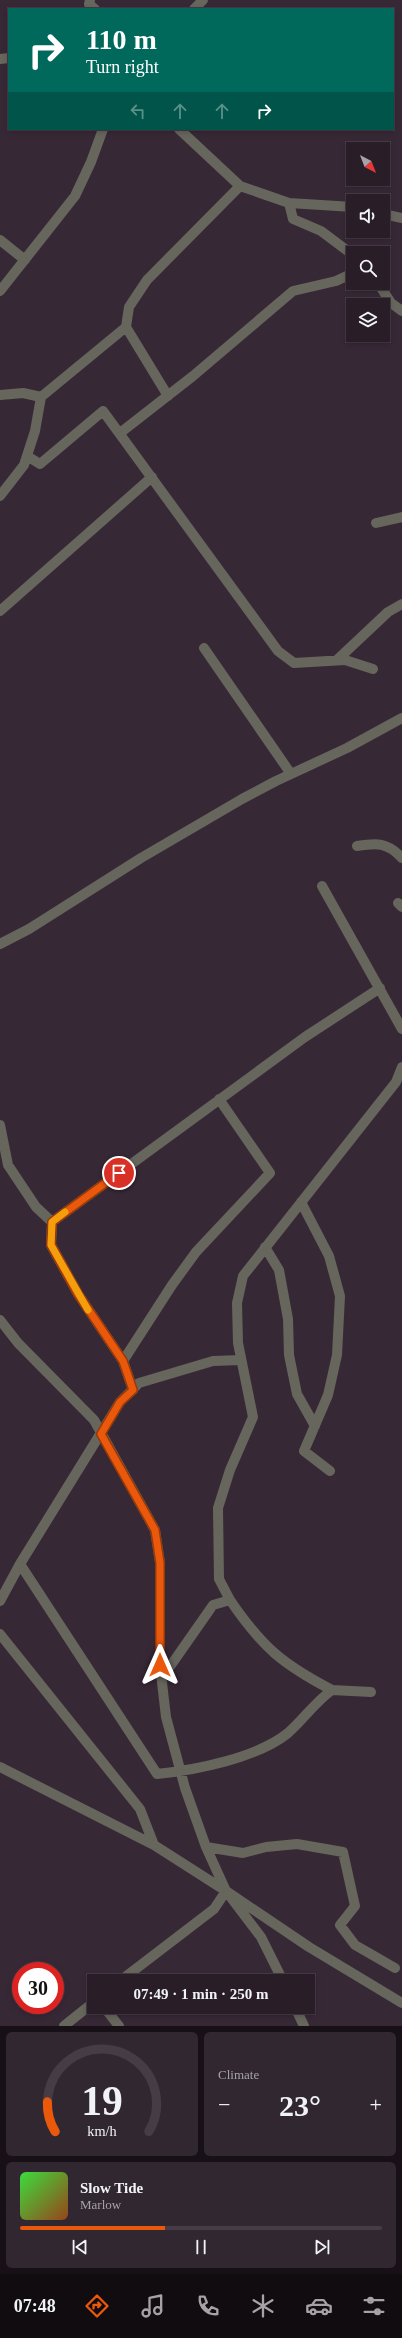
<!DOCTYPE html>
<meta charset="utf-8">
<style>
:root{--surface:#291e28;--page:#312730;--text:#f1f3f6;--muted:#a5a2a8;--line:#453c45;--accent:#ea580c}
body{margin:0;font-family:Georgia,serif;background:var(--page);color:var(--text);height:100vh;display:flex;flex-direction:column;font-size:15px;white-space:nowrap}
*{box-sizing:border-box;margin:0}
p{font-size:13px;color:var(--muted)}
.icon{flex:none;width:22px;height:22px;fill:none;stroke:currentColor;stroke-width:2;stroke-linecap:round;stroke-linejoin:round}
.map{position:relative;height:2026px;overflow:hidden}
.drawer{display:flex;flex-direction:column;gap:6px;padding:6px;background:#171016;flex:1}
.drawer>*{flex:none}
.hud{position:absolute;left:8px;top:8px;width:386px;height:122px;border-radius:0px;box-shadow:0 2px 6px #0003,0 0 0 1px var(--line);background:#00695c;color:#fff;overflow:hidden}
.needle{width:26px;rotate:138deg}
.controls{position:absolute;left:346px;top:142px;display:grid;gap:8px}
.controls a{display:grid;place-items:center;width:44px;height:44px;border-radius:0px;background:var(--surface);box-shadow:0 2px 6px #0003,0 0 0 1px var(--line);font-size:20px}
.speed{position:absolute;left:12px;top:1962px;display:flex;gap:8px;font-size:20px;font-weight:700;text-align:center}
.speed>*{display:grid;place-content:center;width:52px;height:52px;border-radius:50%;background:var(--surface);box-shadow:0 2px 6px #0003,0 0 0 1px var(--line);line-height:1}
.speed .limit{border:6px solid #d22;background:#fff;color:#111}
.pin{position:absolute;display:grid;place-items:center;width:34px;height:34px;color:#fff;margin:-17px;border:2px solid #fff;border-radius:50%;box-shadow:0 1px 4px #0007}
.me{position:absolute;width:44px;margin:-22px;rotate:0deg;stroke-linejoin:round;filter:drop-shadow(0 0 3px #0008)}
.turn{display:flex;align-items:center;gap:14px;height:84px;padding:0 12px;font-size:18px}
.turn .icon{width:52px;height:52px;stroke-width:2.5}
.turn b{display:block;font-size:28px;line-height:34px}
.lanes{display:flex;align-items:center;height:38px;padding:0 12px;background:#0003;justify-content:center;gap:20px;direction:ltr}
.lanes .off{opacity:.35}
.big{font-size:30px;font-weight:700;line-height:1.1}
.drawer .tile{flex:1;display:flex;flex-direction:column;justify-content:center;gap:6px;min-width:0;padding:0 14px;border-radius:6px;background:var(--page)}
.drawer .dial{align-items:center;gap:0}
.dial svg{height:104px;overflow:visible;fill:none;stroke:var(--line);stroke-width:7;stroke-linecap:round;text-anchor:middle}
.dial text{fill:var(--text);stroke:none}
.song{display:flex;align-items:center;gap:12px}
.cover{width:48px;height:48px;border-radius:6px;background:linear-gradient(135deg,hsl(120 70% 55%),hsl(20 70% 35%))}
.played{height:4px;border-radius:2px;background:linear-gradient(90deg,var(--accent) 40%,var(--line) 40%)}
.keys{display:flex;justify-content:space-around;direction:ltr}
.heat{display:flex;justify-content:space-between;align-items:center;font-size:22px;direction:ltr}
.drawer .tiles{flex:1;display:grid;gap:6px;grid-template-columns:1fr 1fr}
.tile:last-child{grid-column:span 2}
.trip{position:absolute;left:87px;top:1974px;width:228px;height:40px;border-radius:0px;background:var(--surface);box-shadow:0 2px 6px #0003,0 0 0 1px var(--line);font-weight:700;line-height:40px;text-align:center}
.dock{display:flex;height:64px;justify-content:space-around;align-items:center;background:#100c10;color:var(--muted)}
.dock .icon{width:28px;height:28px}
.dock .on{color:var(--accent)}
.dock b{font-size:18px;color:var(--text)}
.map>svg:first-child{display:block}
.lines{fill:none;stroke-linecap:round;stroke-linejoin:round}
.minor{stroke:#66665d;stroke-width:10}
.route-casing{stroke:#983908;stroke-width:10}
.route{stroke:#ea580c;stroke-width:7}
.slow{stroke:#f59e0b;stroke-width:7}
</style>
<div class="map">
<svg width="402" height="2026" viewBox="0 0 402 2026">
<rect width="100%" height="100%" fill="#372836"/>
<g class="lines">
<path class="minor" d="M90,0L89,4L95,9
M194,9L203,0
M0,59L9,58
M179,129L240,186L289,203L353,207
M289,203L293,219L321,231L353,255
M383,214L402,218
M0,240L25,260
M378,283L391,303L402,311
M0,291L75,196L91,162L103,129
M0,395L23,393L41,397
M168,396L126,327L129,307L147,280L240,186
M120,433L193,376L293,291L336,281L353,273
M27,456L40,464L103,411L278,651L294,663L345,660L373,669
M0,496L24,465L35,431L41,397L126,327
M376,523L402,517
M0,611L152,477
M204,648L291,774
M337,660L388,612L402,604
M357,846C377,843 387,842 402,858
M322,886L402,1029
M398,903L402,907
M0,944L29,929L141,858L242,799L276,781L347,748L402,718
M0,1125L8,1165L36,1207L52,1222
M301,1202L329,1256L340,1296L337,1355L328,1395L304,1451L330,1471
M265,1247L279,1270L288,1319L289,1355L297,1394L315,1426
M0,1320L18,1343L94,1420L155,1530L160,1563V1665L166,1717L185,1788L206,1847L226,1891L309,1947L402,2003
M123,1361L78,1294L51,1245L52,1222L305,1037L380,988
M133,1390L123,1361L172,1285L196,1252L270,1173L219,1099
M20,1564L157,1774C196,1770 257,1758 288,1733C304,1719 315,1702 332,1690L371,1692
M230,1600L219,1579L218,1508L230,1470L253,1417L238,1343L237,1303L243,1276L396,1082L402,1067
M0,1601L20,1564L120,1402L139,1383L213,1361L241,1360
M0,1634L140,1809L154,1845
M162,1678L213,1605L230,1600C262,1647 282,1664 332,1690
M0,1767L154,1845L226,1891L261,1937L283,1981
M206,1847L243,1853L266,1847L297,1844L343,1852L355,1906L340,1925L355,1945L395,1968
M120,1981L214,1909L226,1891
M104,2007L119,2026
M295,2007L304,2026
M64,2026L94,2002"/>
</g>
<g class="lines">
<defs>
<path id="route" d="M119,1173L52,1222L51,1245L78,1294L123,1361L133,1390L120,1402L101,1434L155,1530L160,1563V1665"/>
</defs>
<use href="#route" class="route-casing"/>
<use href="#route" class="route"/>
<path class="slow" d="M65,1212L52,1222L51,1245L88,1310"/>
</g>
</svg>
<div class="controls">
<a><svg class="needle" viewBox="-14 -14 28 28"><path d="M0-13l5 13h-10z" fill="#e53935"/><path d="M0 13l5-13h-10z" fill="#a5a2a8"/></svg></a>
<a><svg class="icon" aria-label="sound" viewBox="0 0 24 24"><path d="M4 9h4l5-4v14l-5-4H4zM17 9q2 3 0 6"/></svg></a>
<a><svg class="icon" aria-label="search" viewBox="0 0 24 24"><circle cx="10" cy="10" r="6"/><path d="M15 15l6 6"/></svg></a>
<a><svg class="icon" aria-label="layers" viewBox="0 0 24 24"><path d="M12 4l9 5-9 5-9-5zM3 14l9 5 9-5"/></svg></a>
</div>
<div class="speed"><div class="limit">30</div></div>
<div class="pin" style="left:119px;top:1173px;background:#d93025"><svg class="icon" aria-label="arrive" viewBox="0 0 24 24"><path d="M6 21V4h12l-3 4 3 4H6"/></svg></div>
<svg class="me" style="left:160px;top:1665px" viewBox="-20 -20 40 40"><path d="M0-17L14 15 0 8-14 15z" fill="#ea580c" stroke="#fff" stroke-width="4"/></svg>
<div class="trip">07:49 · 1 min · 250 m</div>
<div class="hud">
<div class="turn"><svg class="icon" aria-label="right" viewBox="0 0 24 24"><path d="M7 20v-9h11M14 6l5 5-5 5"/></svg><div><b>110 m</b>Turn right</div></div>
<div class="lanes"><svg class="icon off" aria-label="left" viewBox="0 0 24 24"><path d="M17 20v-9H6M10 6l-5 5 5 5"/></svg><svg class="icon off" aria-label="ahead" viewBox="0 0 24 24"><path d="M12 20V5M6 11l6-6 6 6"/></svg><svg class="icon off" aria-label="ahead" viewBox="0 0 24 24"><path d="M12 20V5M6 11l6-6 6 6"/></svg><svg class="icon" aria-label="right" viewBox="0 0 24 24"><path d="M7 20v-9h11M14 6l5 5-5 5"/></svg></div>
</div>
</div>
<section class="drawer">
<div class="tiles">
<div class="tile dial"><svg viewBox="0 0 100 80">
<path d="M14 69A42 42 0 1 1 86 69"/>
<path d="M14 69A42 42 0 0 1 8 46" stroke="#ea580c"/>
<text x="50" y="56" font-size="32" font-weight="700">19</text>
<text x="50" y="72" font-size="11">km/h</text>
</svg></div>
<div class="tile"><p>Climate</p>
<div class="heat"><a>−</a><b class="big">23°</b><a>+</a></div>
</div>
<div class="tile">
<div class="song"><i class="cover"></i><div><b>Slow Tide</b><p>Marlow</p></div></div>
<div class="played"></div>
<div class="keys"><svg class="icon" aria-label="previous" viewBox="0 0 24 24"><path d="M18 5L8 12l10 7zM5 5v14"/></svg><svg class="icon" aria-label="pause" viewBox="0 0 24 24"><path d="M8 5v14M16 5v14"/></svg><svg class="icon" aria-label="next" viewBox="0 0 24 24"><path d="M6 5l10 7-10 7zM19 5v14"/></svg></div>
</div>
</div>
</section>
<nav class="dock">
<b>07:48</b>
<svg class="icon on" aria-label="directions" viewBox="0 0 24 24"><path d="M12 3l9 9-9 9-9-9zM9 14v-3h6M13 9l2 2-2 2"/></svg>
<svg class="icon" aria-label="music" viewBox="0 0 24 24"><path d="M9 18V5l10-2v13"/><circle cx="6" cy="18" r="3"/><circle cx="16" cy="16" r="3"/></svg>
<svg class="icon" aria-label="phone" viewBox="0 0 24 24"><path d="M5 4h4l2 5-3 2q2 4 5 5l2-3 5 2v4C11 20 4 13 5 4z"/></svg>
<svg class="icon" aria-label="climate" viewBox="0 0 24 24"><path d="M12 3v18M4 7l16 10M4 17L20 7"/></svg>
<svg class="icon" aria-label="car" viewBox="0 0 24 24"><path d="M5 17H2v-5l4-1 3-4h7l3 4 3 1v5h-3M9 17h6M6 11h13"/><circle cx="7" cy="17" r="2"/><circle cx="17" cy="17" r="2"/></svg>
<svg class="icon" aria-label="filters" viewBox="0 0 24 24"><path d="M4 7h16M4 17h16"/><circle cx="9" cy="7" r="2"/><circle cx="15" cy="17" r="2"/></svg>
</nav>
